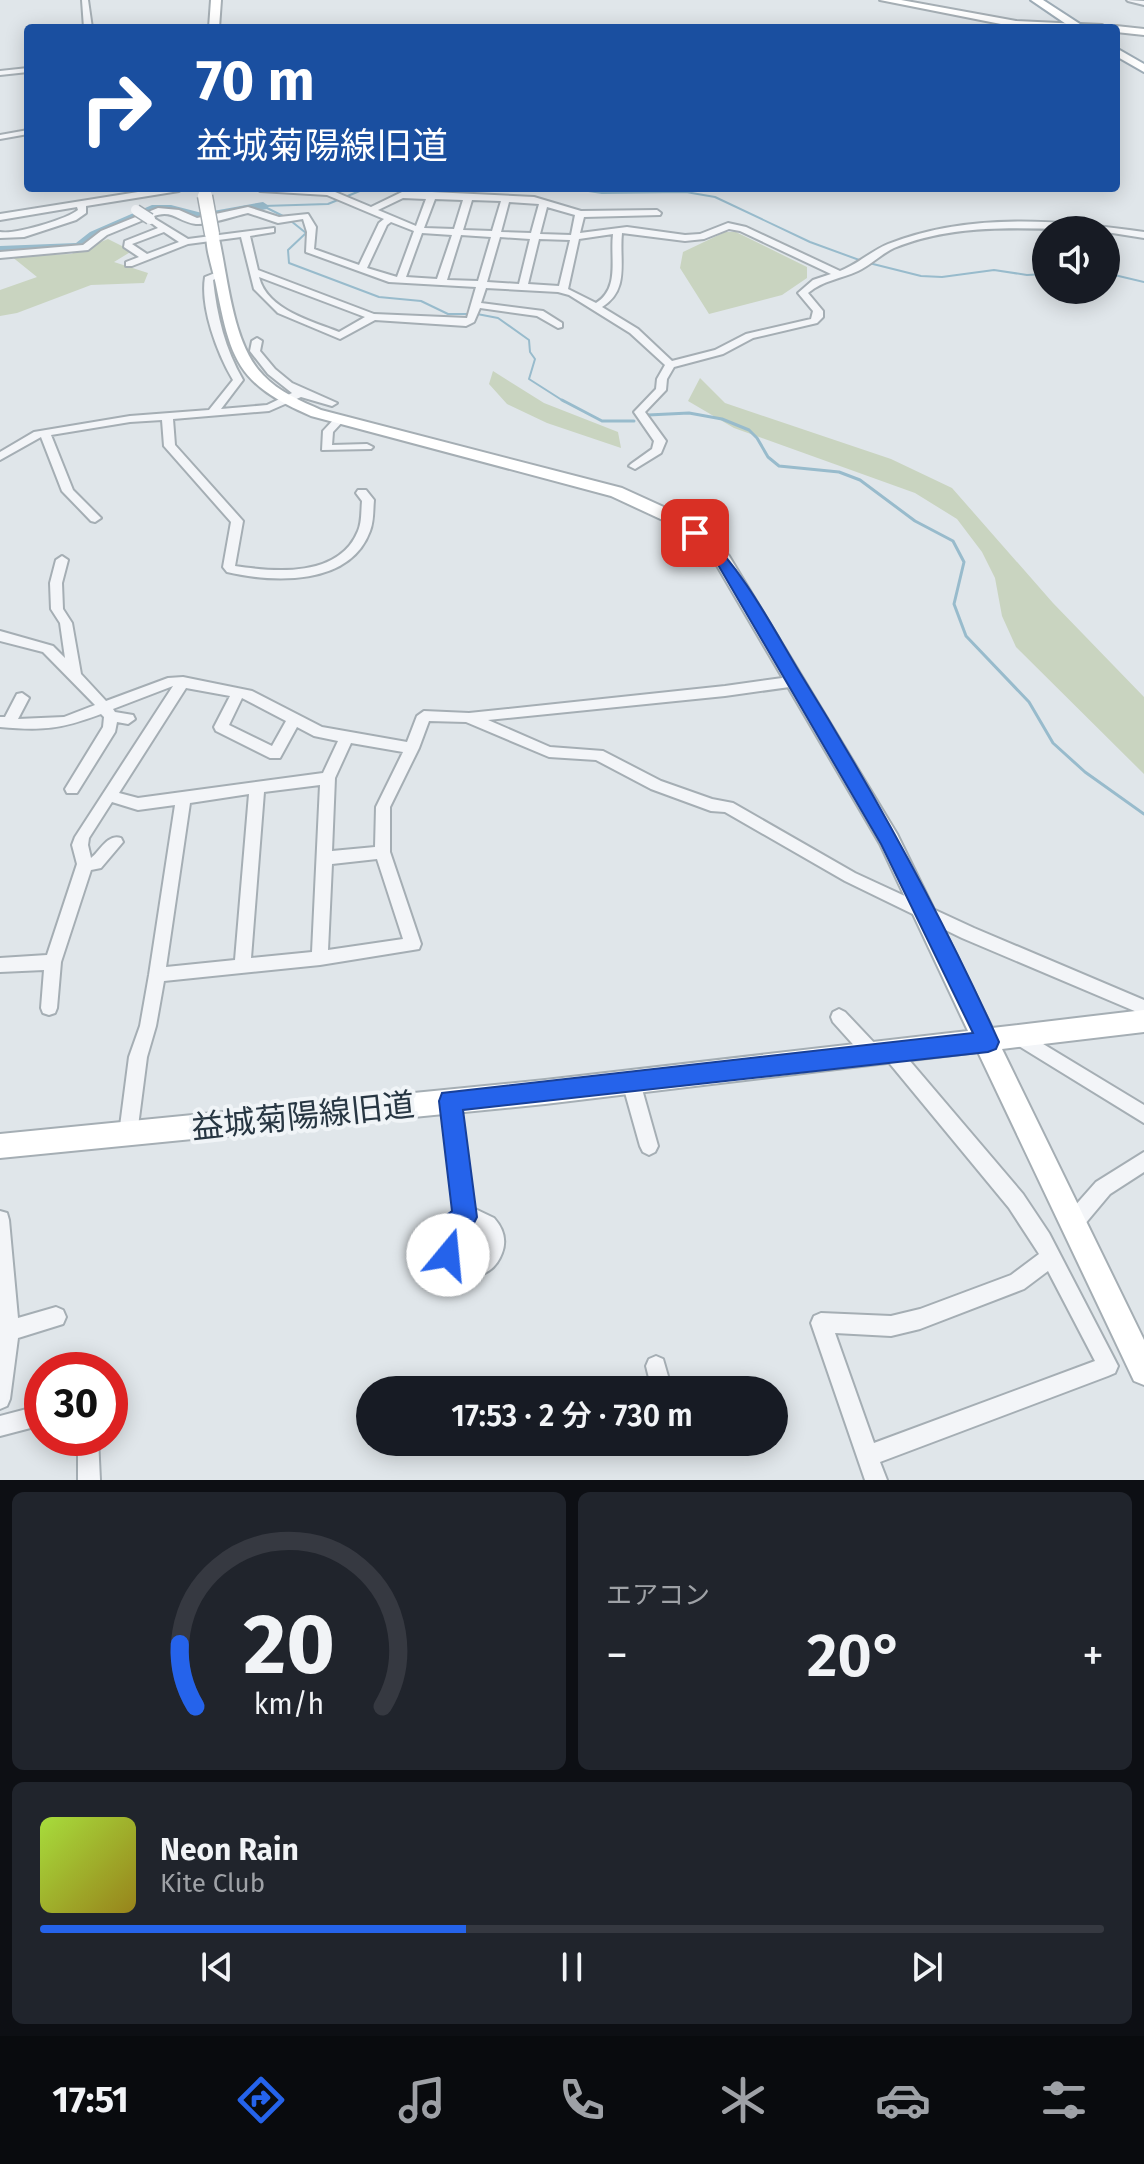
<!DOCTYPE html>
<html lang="ja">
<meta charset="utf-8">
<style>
:root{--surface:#171b24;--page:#20242c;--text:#f1f3f6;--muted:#9ea1a6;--line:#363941;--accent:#2563eb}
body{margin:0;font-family:"Fira Sans","Noto Sans JP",sans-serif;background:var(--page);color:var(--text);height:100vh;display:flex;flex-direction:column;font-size:30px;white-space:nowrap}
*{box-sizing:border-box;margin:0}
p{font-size:26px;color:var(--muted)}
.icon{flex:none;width:44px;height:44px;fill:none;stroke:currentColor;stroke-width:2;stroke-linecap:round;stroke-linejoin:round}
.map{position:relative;height:1480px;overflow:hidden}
.sheet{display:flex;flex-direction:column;gap:12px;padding:12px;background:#0d0f14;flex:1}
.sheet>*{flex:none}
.banner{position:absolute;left:24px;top:24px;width:1096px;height:168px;border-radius:8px;box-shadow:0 4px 20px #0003;background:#1a4fa0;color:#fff;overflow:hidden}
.controls{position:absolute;left:1032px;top:216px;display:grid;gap:16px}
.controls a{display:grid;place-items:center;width:88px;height:88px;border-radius:50%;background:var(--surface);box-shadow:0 4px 20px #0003;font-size:40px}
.speed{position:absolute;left:24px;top:1352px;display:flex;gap:16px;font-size:40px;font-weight:700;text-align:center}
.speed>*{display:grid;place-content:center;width:104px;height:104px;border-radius:50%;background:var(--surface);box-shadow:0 4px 20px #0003;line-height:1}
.speed .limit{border:12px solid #d22;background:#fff;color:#111}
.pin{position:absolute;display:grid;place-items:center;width:68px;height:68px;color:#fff;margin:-34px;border-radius:16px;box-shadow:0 4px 12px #0006}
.me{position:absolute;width:88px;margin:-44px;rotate:17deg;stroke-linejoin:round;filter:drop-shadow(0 0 6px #0008)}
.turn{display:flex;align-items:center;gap:28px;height:168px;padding:0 40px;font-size:36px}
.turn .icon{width:104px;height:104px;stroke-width:2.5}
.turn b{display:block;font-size:56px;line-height:68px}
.big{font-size:60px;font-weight:600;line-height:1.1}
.sheet .tile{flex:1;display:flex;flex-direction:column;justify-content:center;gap:12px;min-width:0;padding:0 28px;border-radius:12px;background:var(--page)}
.sheet .dial{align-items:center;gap:0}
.dial svg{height:208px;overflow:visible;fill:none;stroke:var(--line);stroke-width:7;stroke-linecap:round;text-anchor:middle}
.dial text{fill:var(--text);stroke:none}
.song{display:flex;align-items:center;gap:24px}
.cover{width:96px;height:96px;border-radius:12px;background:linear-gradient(135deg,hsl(80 70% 55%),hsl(50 70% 35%))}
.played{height:8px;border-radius:4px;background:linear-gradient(90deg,var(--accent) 40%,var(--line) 40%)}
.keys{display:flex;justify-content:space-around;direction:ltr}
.heat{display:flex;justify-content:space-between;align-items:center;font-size:44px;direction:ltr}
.sheet .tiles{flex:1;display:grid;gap:12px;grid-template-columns:1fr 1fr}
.tile:last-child{grid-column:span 2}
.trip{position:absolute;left:356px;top:1376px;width:432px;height:80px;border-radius:40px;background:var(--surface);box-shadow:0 4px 20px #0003;font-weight:600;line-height:80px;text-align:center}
.dock{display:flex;height:128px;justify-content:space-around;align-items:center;background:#090b0e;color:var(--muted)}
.dock .icon{width:56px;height:56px}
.dock .on{color:var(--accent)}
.dock b{font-size:36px;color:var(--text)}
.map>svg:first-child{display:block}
.green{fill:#c9d4c0}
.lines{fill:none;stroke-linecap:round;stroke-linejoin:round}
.stream-far1{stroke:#98bbcc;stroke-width:2}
.stream{stroke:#98bbcc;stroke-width:3}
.river{fill:#98bbcc;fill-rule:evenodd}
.street-casing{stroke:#a5aeb4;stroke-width:4}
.secondary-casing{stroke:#a5aeb4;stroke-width:4}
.primary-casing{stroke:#9eacb6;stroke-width:4}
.street{fill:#f3f5f8;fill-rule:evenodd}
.secondary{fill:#fff;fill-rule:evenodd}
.primary{fill:#fff;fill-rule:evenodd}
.street-bridge-casing{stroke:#a5aeb4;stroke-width:13;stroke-linecap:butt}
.secondary-bridge-casing{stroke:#a5aeb4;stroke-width:17;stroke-linecap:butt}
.street-bridge{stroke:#f3f5f8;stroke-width:10}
.secondary-bridge{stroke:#fff;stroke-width:14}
.route{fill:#2563eb;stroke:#184099;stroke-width:2}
.labels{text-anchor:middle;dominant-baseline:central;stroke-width:8;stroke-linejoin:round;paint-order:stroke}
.near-street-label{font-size:32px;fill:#273642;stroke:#f0f4f7}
</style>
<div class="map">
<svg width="1144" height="1480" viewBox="0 0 1144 1480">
<rect width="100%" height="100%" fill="#e0e6ea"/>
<path class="green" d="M725,232H736L807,267V278L782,295L709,314L680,268L683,252Z
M108,239L132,251L114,262L148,273L144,283L91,285L17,313L0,316V290L37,277L11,256L71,254Z
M493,371L544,403L618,432L621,448L547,423L507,404L489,384Z
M700,378L725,403L891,459L952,488L1053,603L1144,697V774L1016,647L1002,616L995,578L982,552L957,519L915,493L734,428L688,401Z"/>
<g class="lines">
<path class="stream-far1" d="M1137,0L1144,1
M568,188L602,193L686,192L715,197L810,242L862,261
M263,206L285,217
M263,206L328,204L367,188
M291,221L306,233L288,250L289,263L379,297L421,301L448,314H469
M869,263L921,276L942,277L994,270L1027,275L1046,274
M1106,273L1144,282
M477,314L498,318L529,340L530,352L535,359L529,379L565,402"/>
<path class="stream" d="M562,400L602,421H634
M648,415L689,413L722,419L749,430L757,438L768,457L779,466L839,472L860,480L915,521L953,541L964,562L954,604L966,636L1029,702L1053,743L1085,772L1144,814"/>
<path class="river" d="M263,202L269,206L267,209L202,221L171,213H154L100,238L84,250L0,254V246L76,243L90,232L152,205H171L202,213Z"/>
<defs>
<path id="street" d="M82,0H88L92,28H84Z
M1127,0L1144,1V5L1128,1Z
M28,68V72L0,75V71Z
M28,130V134L0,139V135Z
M163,188H183L179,191L86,206V213L76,220L24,237L0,238V232C15,235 67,219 78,210L77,207L0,220V214Z
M256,188L328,189L371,207L402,192H432L534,197L581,211L657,210L661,213L660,215L584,217L580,233L627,227L685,235L700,234L728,223L746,227L840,271C858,264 871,251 888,244C969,212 1061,220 1144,232V238L1106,232V230C1035,230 962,220 894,248C881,254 871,265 858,271C841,279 823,280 808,293L823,311V317L817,323L753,338L723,354L674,367L667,379L666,390L645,412L666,441L661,453L635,469L629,466L631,464L652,449L654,441L634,412L656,389L657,379L665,365L630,333L569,295L558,292L486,288L481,303L543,311L562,323V327L558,328L537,316L480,308L474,322L466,326L375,320L340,339L278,313L254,289L241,237L188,244L132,266H126V262L139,257L124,247L125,241L158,228L146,219L107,235L88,250L0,258V252L83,245L101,231L158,208L179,210L197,218L248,207L279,217L308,214L316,227L314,249L359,265L379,223L384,219L327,195L260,191ZM403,198L426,199L416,226L378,210ZM435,199L463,200L454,229L424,228ZM472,200L501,201L492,231L463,230ZM509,202L539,204L531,233L501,232ZM547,207L575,215L571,235L540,234ZM248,213L278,223L303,219L307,232L306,252L389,282L476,287L467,318L374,314L258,270L250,236L274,232V228L188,239L152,217C172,208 178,222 196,224C209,225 234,216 248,213ZM391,222L414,231L397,277L367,268L387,225ZM729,229L740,231L831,274L813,280L798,293L813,311L811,319L746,334L715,350L672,361L638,329L602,307C630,290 619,261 622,233L685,241L704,239ZM164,232L179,242L147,254L132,244ZM422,233L452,235L437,279L406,277ZM613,234C610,259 620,288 596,303L568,289L579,239ZM461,235L491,237L478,281L447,280ZM500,237L530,239L519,284L487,282ZM539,239L570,240L559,286L528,284ZM259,277L365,317L339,332C312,321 267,310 259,277Z
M220,271L225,274L213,280C217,316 225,349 243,380L221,409L267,405L292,393L268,374L250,351L252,341L257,338L262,341L260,351L275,369L292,383L337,403L332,406L301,397L269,411L173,419L175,445L243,521L235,566C275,572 339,578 358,531C362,522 361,511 362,501L356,493L358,490H366L374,500C373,510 374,521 370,531C350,586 274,583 227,572L223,567L231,522L164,446L162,420L130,422L51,435L73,490L101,518L95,522L91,521L62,491L41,437L0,460V452L34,432L130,416L209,410L233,380C217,353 200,307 205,277Z
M340,416L345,419L333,432L332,445L367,444L373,447L371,449L322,450L323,431L336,417Z
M62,556L68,560L62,583L63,609L72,623L81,674L106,701L168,678L183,677L252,691L322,727L407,742L417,716L424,711L469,713L725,686L797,676L802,678L804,681L802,684L797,686L725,696L488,720L550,747L603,751L661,781L712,799L733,803L855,873L974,928L1144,1000V1015L962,938L845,881L725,812L711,811L651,789L596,760L549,757L466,722L429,721L419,748L390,807V852L421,944L419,949L320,965L164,981L156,1026L147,1057L137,1134L134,1140L128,1143L122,1140L119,1134L129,1057L140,1026L149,975L175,805L138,810L112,802L89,838L88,845L91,858C100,851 108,833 121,838L123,842L101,868L91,870L61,962L57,1008L55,1013L49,1015L43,1013L41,1008L44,970L0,972V958L47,955L77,864L72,845L75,837L173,686L113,709L115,712L133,715L135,719L128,724L117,722L115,732L77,793H67L65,789L103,727L104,717L101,714C61,729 43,731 0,727V717H5L17,694L22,693L29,698L18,719L64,717L95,705L43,652L0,641V631L53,646L65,658L60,623L51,609L50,583L56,560ZM186,688L230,696L214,727L216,731L270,758H280L297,727L314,736L338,741L323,773L138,798L119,793ZM242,698L286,721L272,746L229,725ZM351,743L403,752L376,807L375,847L332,851L335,778ZM320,785L312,952L251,958L264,792ZM249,794L235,960L166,967L190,803ZM377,859L403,939L328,950L332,864Z
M839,1009L845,1012L880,1049L883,1055L880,1061L874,1063L868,1061L833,1022L831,1017L833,1012Z
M1020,1030L1144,1105V1123L1014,1043L1012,1038L1014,1033Z
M892,1045L898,1047L1023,1194L1049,1233L1118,1366L1115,1373L1108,1376L880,1462L887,1480H865L811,1323L814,1316L821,1313L891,1316L920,1309L1011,1275L1039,1254L1009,1208L886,1059L883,1053L886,1047ZM1048,1271L1095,1361L874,1443L835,1333L891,1336L920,1329L1024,1289Z
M631,1074L637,1076L640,1082L658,1146L655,1152L649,1155L643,1152L640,1146L622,1082L625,1076Z
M450,1093L456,1095L459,1101L473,1208L494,1218C503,1228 507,1240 502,1253C486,1297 422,1272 438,1230C442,1221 446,1216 455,1212L441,1101L444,1095ZM464,1227H476L485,1236V1248L476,1257H464L455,1248V1236Z
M1144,1152V1172L1110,1194L1079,1231L1072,1233L1065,1231L1063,1224L1065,1217L1096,1182Z
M0,1211L7,1213L9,1220L18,1318L56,1307L63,1310L66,1317L63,1324L18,1338L10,1399L7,1406L0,1409Z
M656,1356L663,1359L672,1390H652L646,1366L649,1359Z
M42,1405V1425L0,1436V1416Z
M78,1438H98L100,1480H78Z"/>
<path id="secondary" d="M211,0H221L219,28H209Z
M880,0H901L1016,21L1102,25L1107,28L1016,27Z
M1116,26L1144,29V35L1116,32V28H1112Z
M207,231L218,234C228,276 232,344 263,375C279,392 301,401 321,410L622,488L679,514L705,533L729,556L897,834L992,1028L1144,1010V1032L1002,1049L1144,1340V1385L1134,1381L978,1052L545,1104L0,1158V1134L545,1080L968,1031L880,844L716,564L693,541L667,522L611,496L311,416C237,384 231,360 216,285C213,269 204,246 207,231Z"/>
<path id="primary" d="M1031,0H1043L1086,28H1072Z
M1116,48L1144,64V72L1116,56Z"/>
</defs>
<use href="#street" class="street-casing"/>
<use href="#secondary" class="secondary-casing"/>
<use href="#primary" class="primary-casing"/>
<use href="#street" class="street"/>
<use href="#secondary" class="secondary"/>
<use href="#primary" class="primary"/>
<defs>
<path id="street-bridge" d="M136,210L150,219"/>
<path id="secondary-bridge" d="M205,196L212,234"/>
</defs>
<use href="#street-bridge" class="street-bridge-casing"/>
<use href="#secondary-bridge" class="secondary-bridge-casing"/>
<use href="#street-bridge" class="street-bridge"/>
<use href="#secondary-bridge" class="secondary-bridge"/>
</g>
<path class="route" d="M695,528L701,530C743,570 770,623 800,673C874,792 941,914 999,1042L996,1049L988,1052L463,1110L477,1217L473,1225L458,1236L460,1255L456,1264L448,1267L439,1264C430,1242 433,1224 452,1211L439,1101L442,1093L973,1033L881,844L717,563L687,533Z"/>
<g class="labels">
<g class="near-street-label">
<text transform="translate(303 1116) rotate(-6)">益城菊陽線旧道</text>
</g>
</g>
</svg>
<div class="controls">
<a><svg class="icon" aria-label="sound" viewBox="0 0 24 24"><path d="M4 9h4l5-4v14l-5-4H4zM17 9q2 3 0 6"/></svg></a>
</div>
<div class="speed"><div class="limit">30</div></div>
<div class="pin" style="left:695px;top:533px;background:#d93025"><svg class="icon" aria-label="arrive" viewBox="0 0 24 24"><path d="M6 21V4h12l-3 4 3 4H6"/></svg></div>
<svg class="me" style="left:448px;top:1255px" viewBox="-20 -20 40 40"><circle r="19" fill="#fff"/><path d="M0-13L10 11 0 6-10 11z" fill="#2563eb"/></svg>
<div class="trip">17:53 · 2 分 · 730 m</div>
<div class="banner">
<div class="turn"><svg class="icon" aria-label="right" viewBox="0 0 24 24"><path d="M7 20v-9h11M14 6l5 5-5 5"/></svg><div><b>70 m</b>益城菊陽線旧道</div></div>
</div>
</div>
<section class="sheet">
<div class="tiles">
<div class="tile dial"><svg viewBox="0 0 100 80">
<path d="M14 69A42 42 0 1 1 86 69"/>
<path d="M14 69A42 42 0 0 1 8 45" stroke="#2563eb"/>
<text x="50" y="56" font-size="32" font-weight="700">20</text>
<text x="50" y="72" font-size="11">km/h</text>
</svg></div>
<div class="tile"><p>エアコン</p>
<div class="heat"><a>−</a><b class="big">20°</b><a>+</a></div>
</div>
<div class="tile">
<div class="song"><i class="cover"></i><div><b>Neon Rain</b><p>Kite Club</p></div></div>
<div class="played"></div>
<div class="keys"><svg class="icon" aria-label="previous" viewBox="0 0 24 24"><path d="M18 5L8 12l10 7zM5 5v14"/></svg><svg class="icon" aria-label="pause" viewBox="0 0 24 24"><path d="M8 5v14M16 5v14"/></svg><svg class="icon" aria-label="next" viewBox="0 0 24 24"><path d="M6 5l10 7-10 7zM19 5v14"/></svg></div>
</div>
</div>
</section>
<nav class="dock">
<b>17:51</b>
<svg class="icon on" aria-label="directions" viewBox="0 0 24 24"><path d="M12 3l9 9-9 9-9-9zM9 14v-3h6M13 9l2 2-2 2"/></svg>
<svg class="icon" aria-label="music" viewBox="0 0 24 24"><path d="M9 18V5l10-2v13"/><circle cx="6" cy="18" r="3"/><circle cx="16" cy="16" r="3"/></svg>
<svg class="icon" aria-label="phone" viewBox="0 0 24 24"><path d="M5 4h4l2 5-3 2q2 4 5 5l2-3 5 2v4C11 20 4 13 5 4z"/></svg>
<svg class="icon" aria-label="climate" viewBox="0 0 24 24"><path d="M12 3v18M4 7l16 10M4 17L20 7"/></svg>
<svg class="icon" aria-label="car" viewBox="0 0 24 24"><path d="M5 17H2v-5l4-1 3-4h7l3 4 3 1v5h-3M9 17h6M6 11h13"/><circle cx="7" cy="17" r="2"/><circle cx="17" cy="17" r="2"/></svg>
<svg class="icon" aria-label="filters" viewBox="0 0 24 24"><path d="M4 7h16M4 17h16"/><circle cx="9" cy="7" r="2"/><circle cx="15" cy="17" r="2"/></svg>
</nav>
